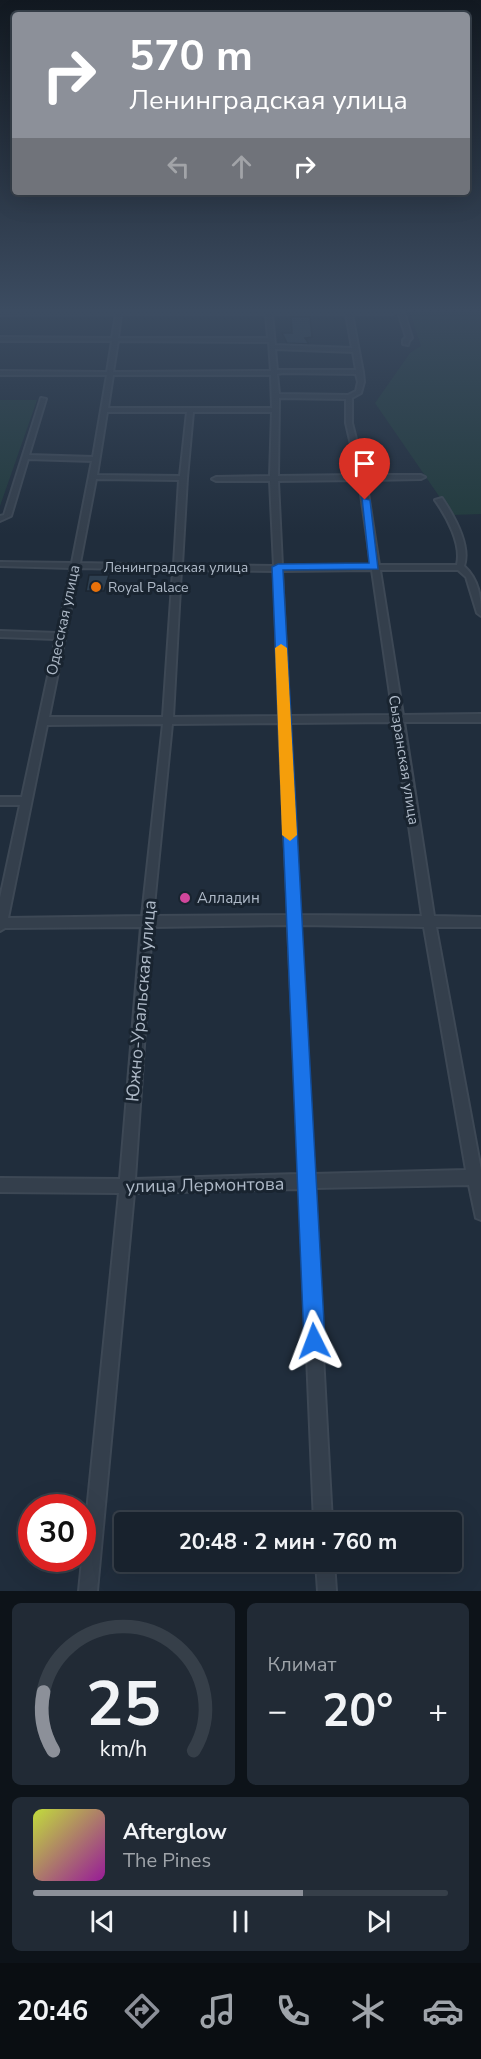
<!DOCTYPE html>
<html lang="ru">
<meta charset="utf-8">
<style>
:root{--surface:#18222d;--page:#212a35;--text:#f1f3f6;--muted:#9fa4aa;--line:#363f49;--accent:#8c9099}
body{margin:0;font-family:"Nunito Sans",sans-serif;background:var(--page);color:var(--text);height:100vh;display:flex;flex-direction:column;font-size:22px;white-space:nowrap}
*{box-sizing:border-box;margin:0}
p{font-size:20px;color:var(--muted)}
.icon{flex:none;width:33px;height:33px;fill:none;stroke:currentColor;stroke-width:2;stroke-linecap:round;stroke-linejoin:round}
.map{position:relative;height:1591px;overflow:hidden}
.panel{display:flex;flex-direction:column;gap:12px;padding:12px;background:#0d1319;flex:1}
.panel>*{flex:none}
.banner{position:absolute;left:12px;top:12px;width:458px;height:183px;border-radius:6px;box-shadow:0 6px 24px #0002,0 0 0 2px var(--line);background:#8c9099;color:#fff;overflow:hidden}
.speed{position:absolute;left:18px;top:1494px;display:flex;gap:12px;font-size:30px;font-weight:700;text-align:center}
.speed>*{display:grid;place-content:center;width:78px;height:78px;border-radius:50%;background:var(--surface);box-shadow:0 6px 24px #0002,0 0 0 2px var(--line);line-height:1}
.speed .limit{border:9px solid #d22;background:#fff;color:#111}
.pin{position:absolute;display:grid;place-items:center;width:51px;height:51px;color:#fff;margin:-62px -26px;border-radius:50% 50% 50% 0;rotate:-45deg;box-shadow:0 0 6px #0007}
.pin .icon{rotate:45deg}
.me{position:absolute;width:66px;margin:-33px;rotate:357deg;stroke-linejoin:round;filter:drop-shadow(0 0 4px #0008)}
.turn{display:flex;align-items:center;gap:21px;height:126px;padding:0 18px;font-size:27px}
.turn .icon{width:78px;height:78px;stroke-width:2.5}
.turn b{display:block;font-size:42px;line-height:51px}
.lanes{display:flex;align-items:center;height:57px;padding:0 18px;background:#0003;justify-content:center;gap:30px;direction:ltr}
.lanes .off{opacity:.35}
.big{font-size:45px;font-weight:700;line-height:1.1}
.panel .card{flex:1;display:flex;flex-direction:column;justify-content:center;gap:9px;min-width:0;padding:0 21px;border-radius:9px;background:var(--page)}
.panel .dial{align-items:center;gap:0}
.dial svg{height:156px;overflow:visible;fill:none;stroke:var(--line);stroke-width:7;stroke-linecap:round;text-anchor:middle}
.dial text{fill:var(--text);stroke:none}
.song{display:flex;align-items:center;gap:18px}
.cover{width:72px;height:72px;border-radius:9px;background:linear-gradient(135deg,hsl(70 70% 55%),hsl(300 70% 35%))}
.played{height:6px;border-radius:3px;background:linear-gradient(90deg,var(--accent) 65%,var(--line) 65%)}
.keys{display:flex;justify-content:space-around;direction:ltr}
.heat{display:flex;justify-content:space-between;align-items:center;font-size:33px;direction:ltr}
.panel .tiles{flex:1;display:grid;gap:12px;grid-template-columns:1fr 1fr}
.card:last-child{grid-column:span 2}
.trip{position:absolute;left:114px;top:1512px;width:348px;height:60px;border-radius:6px;background:var(--surface);box-shadow:0 6px 24px #0002,0 0 0 2px var(--line);font-weight:700;line-height:60px;text-align:center}
.menu{display:flex;height:96px;justify-content:space-around;align-items:center;background:#0a0e12;color:var(--muted)}
.menu .icon{width:42px;height:42px}
.menu .active{color:var(--accent)}
.menu b{font-size:27px;color:var(--text)}
.map>svg:first-child{display:block}
.green{fill:#223b3d}
.building{fill:#2e3f50;stroke:#1b2632;stroke-width:1.5}
.lines{fill:none;stroke-linecap:round;stroke-linejoin:round}
.minor-casing{stroke:#3d4855;stroke-width:4}
.minor{fill:#343f4c;fill-rule:evenodd}
.route{fill:#1a73e8;stroke:#114b97;stroke-width:1.5}
.slow{fill:#f59e0b}
.food-dot{fill:#e8710a;stroke:#192430;stroke-width:2}
.hotel-dot{fill:#d1479c;stroke:#192430;stroke-width:2}
.labels{text-anchor:middle;dominant-baseline:central;stroke-width:6;stroke-linejoin:round;paint-order:stroke}
.far-street-label{font-size:14px;fill:#afbac8;stroke:#192430}
.far-poi-label{font-size:14px;fill:#afbac8;stroke:#192430;text-anchor:start}
.street-label{font-size:15px;fill:#afbac8;stroke:#192430}
.poi-label{font-size:15px;fill:#afbac8;stroke:#192430;text-anchor:start}
.near-street-label{font-size:18px;fill:#afbac8;stroke:#192430}
</style>
<div class="map">
<svg width="481" height="1591" viewBox="0 0 481 1591">
<rect width="100%" height="100%" fill="#202d3c"/>
<path class="green" d="M410,312H481V514L452,515L375,403L410,353L421,346Z
M0,400H37L0,506Z"/>
<path class="building" d="M291,317H310L312,337L305,338L309,344L287,343L282,333H292Z
M89,575H109L104,591H86Z"/>
<g class="lines">
<defs>
<path id="minor" d="M0,312H396L393,314H352L363,372L364,382L361,393L352,398V423L365,475H421L425,477L421,479L366,480L379,565H457C462,544 447,517 435,500L442,498C454,516 471,545 464,566C479,580 481,597 481,616L477,613L466,577L458,570H380L403,715L481,714V722H404L434,916L481,917V927H436L481,1170V1220L476,1218L469,1185L314,1188L332,1522H314L300,1189L134,1193L97,1591H79L119,1193L0,1192V1178L120,1179L141,927L5,928L0,931V898L20,805H0V797H22L56,639L0,637V631L58,633L71,568L0,566V562L72,563L92,461L28,459L11,516L0,521V516L4,515L41,398L46,399L29,455L93,457L107,375H0V371L107,372L112,341H0V337L112,338L116,314L0,315ZM121,314H266L268,338H118ZM272,314H346L352,348L275,345ZM118,341L269,342L271,371L113,372ZM275,349L353,352L356,370H277ZM283,373L356,374L358,382L356,391L348,395L279,394L277,374ZM113,375H271L272,408H108ZM279,398L346,399V423L358,475L278,476ZM107,412H187L180,476L97,475ZM193,412H272L270,476L216,477L212,479L216,481H270L274,566L182,565L187,478ZM96,479L179,480L174,565L80,563ZM359,480L371,565L282,566L278,481ZM79,568L173,570L163,717H49ZM181,570L274,571L279,716L173,717ZM372,570L393,715L289,716L282,571ZM394,722L422,916L299,915L289,723ZM279,723L288,915L153,916L172,724ZM163,724L142,916L8,918L47,725ZM288,925L299,1174L135,1179L152,927ZM300,925L424,927L466,1170L313,1174Z
M398,312H404L412,338L409,341L408,345L403,344V340L406,337Z
M316,1562H334L336,1591H318Z"/>
</defs>
<use href="#minor" class="minor-casing"/>
<use href="#minor" class="minor"/>
</g>
<linearGradient id="sky" x2="0" y2="1"><stop stop-color="#121921"/><stop offset="0.58" stop-color="#3c4c61"/><stop offset="1" stop-color="#3c4c61" stop-opacity="0"/></linearGradient>
<rect width="481" height="535" fill="url(#sky)"/>
<path class="route" d="M362,498L370,500L378,569L283,570L325,1341L322,1349L314,1352L307,1349L304,1341L272,567L278,564L369,563Z"/>
<path class="slow" d="M281,644L287,648L297,835L290,841L282,835L275,648Z"/>
<circle class="food-dot" cx="96" cy="587" r="6"/>
<circle class="hotel-dot" cx="185" cy="898" r="6"/>
<g class="labels">
<g class="far-street-label">
<text x="176" y="567">Ленинградская улица</text>
</g>
<g class="far-poi-label">
<text x="108" y="587">Royal Palace</text>
</g>
<g class="street-label">
<text transform="translate(63 620) rotate(-78)">Одесская улица</text>
<text transform="translate(404 760) rotate(81)">Сызранская улица</text>
</g>
<g class="poi-label">
<text x="197" y="898">Алладин</text>
</g>
<g class="near-street-label">
<text transform="translate(141 1001) rotate(-85)">Южно-Уральская улица</text>
<text transform="translate(205 1185) rotate(-1)">улица Лермонтова</text>
</g>
</g>
</svg>
<div class="speed"><div class="limit">30</div></div>
<div class="pin" style="left:365px;top:500px;background:#d93025"><svg class="icon" aria-label="arrive" viewBox="0 0 24 24"><path d="M6 21V4h12l-3 4 3 4H6"/></svg></div>
<svg class="me" style="left:314px;top:1341px" viewBox="-20 -20 40 40"><path d="M0-17L14 15 0 8-14 15z" fill="#1a73e8" stroke="#fff" stroke-width="4"/></svg>
<div class="trip">20:48 · 2 мин · 760 m</div>
<div class="banner">
<div class="turn"><svg class="icon" aria-label="right" viewBox="0 0 24 24"><path d="M7 20v-9h11M14 6l5 5-5 5"/></svg><div><b>570 m</b>Ленинградская улица</div></div>
<div class="lanes"><svg class="icon off" aria-label="left" viewBox="0 0 24 24"><path d="M17 20v-9H6M10 6l-5 5 5 5"/></svg><svg class="icon off" aria-label="ahead" viewBox="0 0 24 24"><path d="M12 20V5M6 11l6-6 6 6"/></svg><svg class="icon" aria-label="right" viewBox="0 0 24 24"><path d="M7 20v-9h11M14 6l5 5-5 5"/></svg></div>
</div>
</div>
<section class="panel">
<div class="tiles">
<div class="card dial"><svg viewBox="0 0 100 80">
<path d="M14 69A42 42 0 1 1 86 69"/>
<path d="M14 69A42 42 0 0 1 9 39" stroke="#8c9099"/>
<text x="50" y="56" font-size="32" font-weight="700">25</text>
<text x="50" y="72" font-size="11">km/h</text>
</svg></div>
<div class="card"><p>Климат</p>
<div class="heat"><a>−</a><b class="big">20°</b><a>+</a></div>
</div>
<div class="card">
<div class="song"><i class="cover"></i><div><b>Afterglow</b><p>The Pines</p></div></div>
<div class="played"></div>
<div class="keys"><svg class="icon" aria-label="previous" viewBox="0 0 24 24"><path d="M18 5L8 12l10 7zM5 5v14"/></svg><svg class="icon" aria-label="pause" viewBox="0 0 24 24"><path d="M8 5v14M16 5v14"/></svg><svg class="icon" aria-label="next" viewBox="0 0 24 24"><path d="M6 5l10 7-10 7zM19 5v14"/></svg></div>
</div>
</div>
</section>
<nav class="menu">
<b>20:46</b>
<svg class="icon active" aria-label="directions" viewBox="0 0 24 24"><path d="M12 3l9 9-9 9-9-9zM9 14v-3h6M13 9l2 2-2 2"/></svg>
<svg class="icon" aria-label="music" viewBox="0 0 24 24"><path d="M9 18V5l10-2v13"/><circle cx="6" cy="18" r="3"/><circle cx="16" cy="16" r="3"/></svg>
<svg class="icon" aria-label="phone" viewBox="0 0 24 24"><path d="M5 4h4l2 5-3 2q2 4 5 5l2-3 5 2v4C11 20 4 13 5 4z"/></svg>
<svg class="icon" aria-label="climate" viewBox="0 0 24 24"><path d="M12 3v18M4 7l16 10M4 17L20 7"/></svg>
<svg class="icon" aria-label="car" viewBox="0 0 24 24"><path d="M5 17H2v-5l4-1 3-4h7l3 4 3 1v5h-3M9 17h6M6 11h13"/><circle cx="7" cy="17" r="2"/><circle cx="17" cy="17" r="2"/></svg>
</nav>
